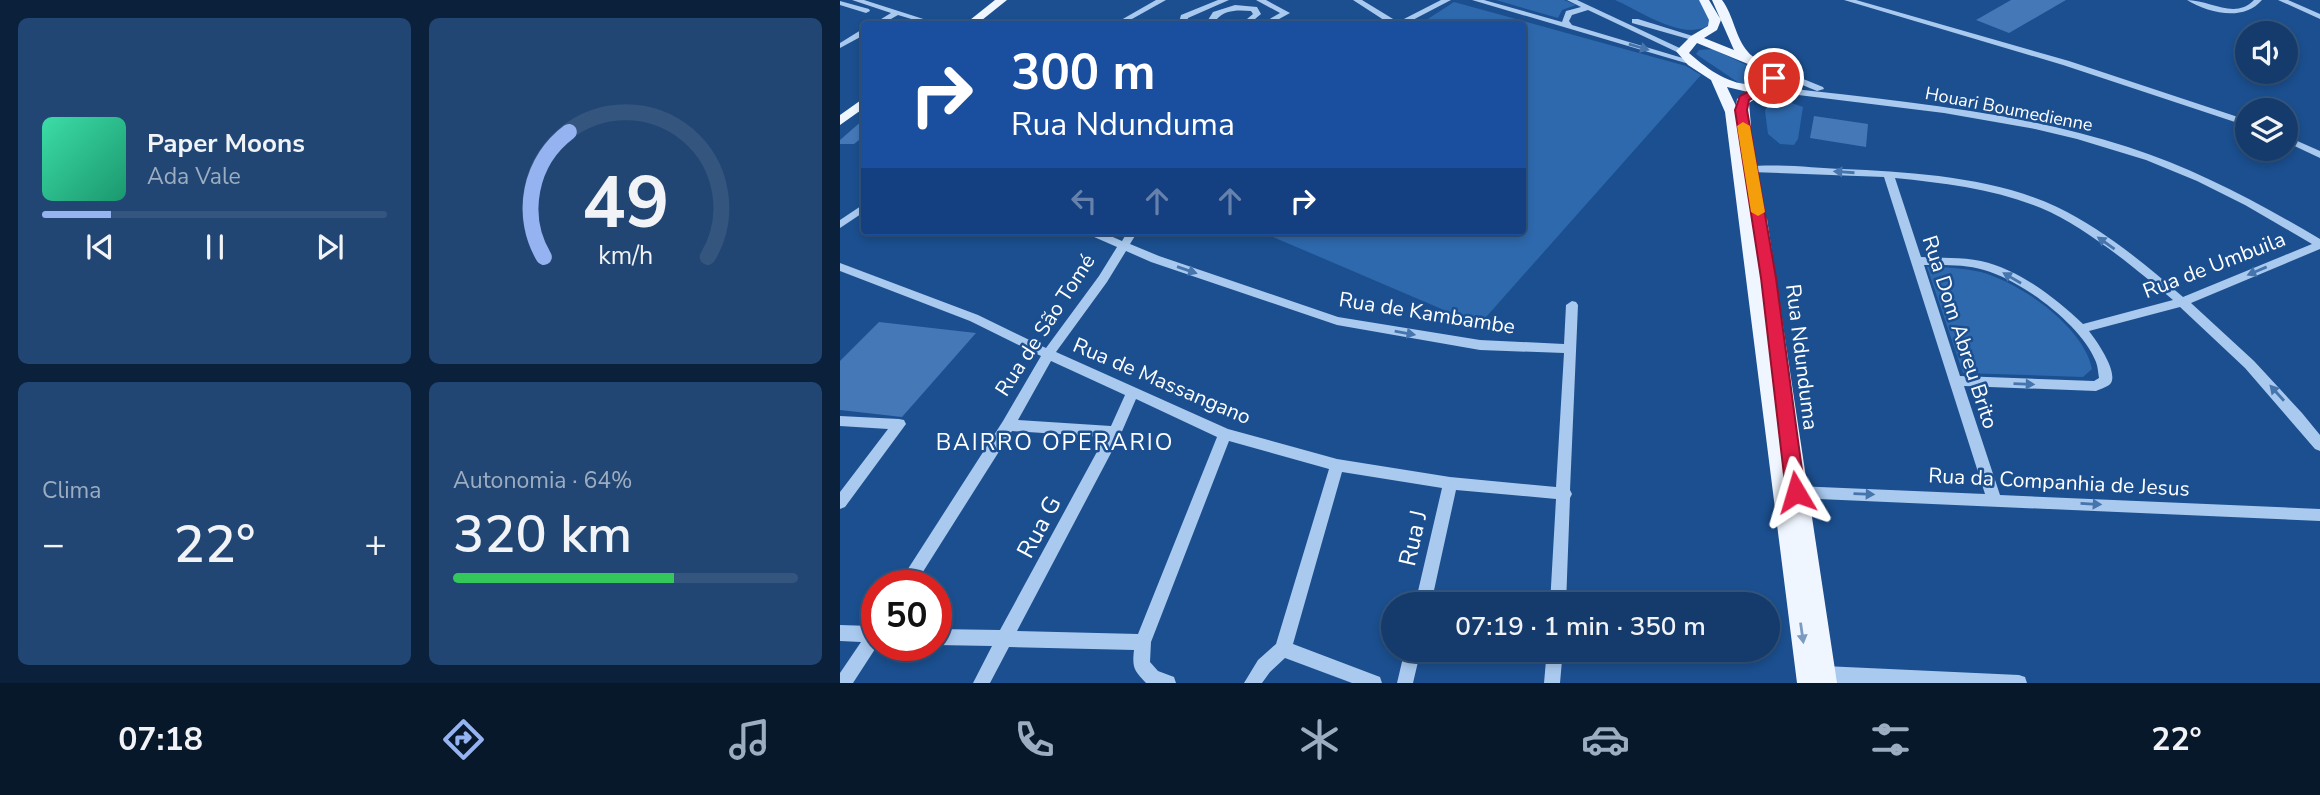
<!DOCTYPE html>
<html lang="pt">
<meta charset="utf-8">
<style>
:root{--surface:#143b6b;--page:#214673;--text:#f1f3f6;--muted:#9dadc1;--line:#33557e;--accent:#95b2f1}
body{margin:0;font-family:"Nunito Sans",sans-serif;background:var(--page);color:var(--text);height:100vh;display:flex;flex-direction:column;font-size:26px;white-space:nowrap}
*{box-sizing:border-box;margin:0}
p{font-size:23px;color:var(--muted)}
.icon{flex:none;width:38px;height:38px;fill:none;stroke:currentColor;stroke-width:2;stroke-linecap:round;stroke-linejoin:round}
.map{position:relative;flex:1;overflow:hidden}
.drawer{display:flex;flex-direction:column;gap:18px;padding:18px;background:#0b203b;width:840px}
.drawer>*{flex:none}
.top-card{position:absolute;left:21px;top:21px;width:665px;height:214px;border-radius:7px;box-shadow:0 4px 10px #0003,0 0 0 2px var(--line);background:#1a4fa0;color:#fff;overflow:hidden}
.buttons{position:absolute;left:1395px;top:21px;display:grid;gap:14px}
.buttons a{display:grid;place-items:center;width:63px;height:63px;border-radius:50%;background:var(--surface);box-shadow:0 4px 10px #0003,0 0 0 2px var(--line);font-size:35px}
.speed{position:absolute;left:21px;top:570px;display:flex;gap:14px;font-size:35px;font-weight:700;text-align:center}
.speed>*{display:grid;place-content:center;width:91px;height:91px;border-radius:50%;background:var(--surface);box-shadow:0 4px 10px #0003,0 0 0 2px var(--line);line-height:1}
.speed .limit{border:10px solid #d22;background:#fff;color:#111}
.pin{position:absolute;display:grid;place-items:center;width:60px;height:60px;color:#fff;margin:-30px;border:4px solid #fff;border-radius:50%;box-shadow:0 2px 7px #0007}
.me{position:absolute;width:77px;margin:-38px;rotate:353deg;stroke-linejoin:round;filter:drop-shadow(0 0 5px #0008)}
.turn{display:flex;align-items:center;gap:24px;height:147px;padding:0 35px;font-size:32px}
.turn .icon{width:91px;height:91px;stroke-width:2.5}
.turn b{display:block;font-size:49px;line-height:60px}
.lanes{display:flex;align-items:center;height:66px;padding:0 35px;background:#0003;justify-content:center;gap:35px;direction:ltr}
.lanes .off{opacity:.35}
.big{font-size:52px;font-weight:600;line-height:1.1}
.drawer .tile{flex:1;display:flex;flex-direction:column;justify-content:center;gap:10px;min-width:0;padding:0 24px;border-radius:10px;background:var(--page)}
.drawer .dial{align-items:center;gap:0}
.dial svg{height:182px;overflow:visible;fill:none;stroke:var(--line);stroke-width:7;stroke-linecap:round;text-anchor:middle}
.dial text{fill:var(--text);stroke:none}
.song{display:flex;align-items:center;gap:21px}
.cover{width:84px;height:84px;border-radius:10px;background:linear-gradient(135deg,hsl(160 70% 55%),hsl(160 70% 35%))}
.played{height:7px;border-radius:4px;background:linear-gradient(90deg,var(--accent) 20%,var(--line) 20%)}
.keys{display:flex;justify-content:space-around;direction:ltr}
.heat{display:flex;justify-content:space-between;align-items:center;font-size:38px;direction:ltr}
.charge{height:10px;border-radius:5px;background:linear-gradient(90deg,#34c759 64%,var(--line) 0)}
.drawer .tiles{flex:1;display:grid;gap:18px;grid-template-columns:repeat(2,1fr)}
.trip{position:absolute;left:541px;top:592px;width:399px;height:70px;border-radius:35px;background:var(--surface);box-shadow:0 4px 10px #0003,0 0 0 2px var(--line);font-weight:600;line-height:70px;text-align:center}
.dock{display:flex;height:112px;justify-content:space-around;align-items:center;background:#08182b;color:var(--muted)}
.dock .icon{width:49px;height:49px}
.dock .selected{color:var(--accent)}
.dock b{font-size:32px;color:var(--text)}
main{display:flex;flex:1;min-height:0}
.map>svg:first-child{display:block}
.green{fill:#2e69ad}
.building{fill:#4478b7}
.lines{fill:none;stroke-linecap:round;stroke-linejoin:round}
.minor{fill:#a9c9ee;fill-rule:evenodd}
.major{fill:#f0f6ff;fill-rule:evenodd}
.oneway{fill:#4674ac}
.oneway2{fill:#7b9ac1}
.route{fill:#e11d48;stroke:#92132f;stroke-width:2}
.slow{fill:#f59e0b}
.labels{text-anchor:middle;dominant-baseline:central;stroke-width:5;stroke-linejoin:round;paint-order:stroke}
.far-street-label{font-size:18px;fill:#fff;stroke:#1b4f8f}
.street-label{font-size:21px;fill:#fff;stroke:#1b4f8f}
.neighbourhood-label{font-size:23px;letter-spacing:2px;fill:#fff;stroke:#1b4f8f}
.near-street-label{font-size:24px;fill:#fff;stroke:#1b4f8f}
</style>
<main>
<section class="drawer">
<div class="tiles">
<div class="tile">
<div class="song"><i class="cover"></i><div><b>Paper Moons</b><p>Ada Vale</p></div></div>
<div class="played"></div>
<div class="keys"><svg class="icon" aria-label="previous" viewBox="0 0 24 24"><path d="M18 5L8 12l10 7zM5 5v14"/></svg><svg class="icon" aria-label="pause" viewBox="0 0 24 24"><path d="M8 5v14M16 5v14"/></svg><svg class="icon" aria-label="next" viewBox="0 0 24 24"><path d="M6 5l10 7-10 7zM19 5v14"/></svg></div>
</div>
<div class="tile dial"><svg viewBox="0 0 100 80">
<path d="M14 69A42 42 0 1 1 86 69"/>
<path d="M14 69A42 42 0 0 1 25 14" stroke="#95b2f1"/>
<text x="50" y="56" font-size="32" font-weight="700">49</text>
<text x="50" y="72" font-size="11">km/h</text>
</svg></div>
<div class="tile"><p>Clima</p>
<div class="heat"><a>−</a><b class="big">22°</b><a>+</a></div>
</div>
<div class="tile"><p>Autonomia · 64%</p><b class="big">320 km</b><div class="charge"></div></div>
</div>
</section>
<div class="map">
<svg width="1480" height="683" viewBox="0 0 1480 683">
<rect width="100%" height="100%" fill="#1b4f8f"/>
<path class="green" d="M656,0H724L736,5L722,10L718,18Z
M775,0H862L869,15V25C843,42 799,10 775,0Z
M614,2L846,66L861,75L639,325L419,231H682V24H580Z
M873,49L925,74L929,79L920,86L899,83L856,54L859,50Z
M937,98L963,107L958,139L954,145L940,144L928,134L925,111L929,99Z
M1087,267C1106,267 1123,268 1141,272C1181,283 1244,327 1252,369L1243,377L1123,373Z"/>
<path class="building" d="M1171,0H1226L1169,33L1136,20Z
M974,116L1028,124L1026,147L970,138Z
M24,119V136L14,144H0V140Z
M39,322L136,333L62,417L0,410V361Z"/>
<g class="lines">
<path class="minor" d="M12,0H24L99,24H88L58,15L42,24H33L51,13Z
M316,0H326L283,24H274Z
M378,0H389L348,18L347,21L352,24H342L339,22L341,15Z
M416,0H426L450,13L430,24H421L440,13Z
M513,0H522L558,22L601,0H611L565,24H550Z
M632,0H644L722,22L726,11L741,7L727,0H737L846,51L839,53L748,10L732,15L729,21L732,25L856,62L849,64Z
M1004,0H1016L1229,61L1407,120V126L1223,65Z
M1347,0C1370,0 1395,20 1414,0H1422C1403,22 1369,13 1347,0Z
M1438,0H1448L1480,14V19Z
M0,1L29,9L30,11L26,13L0,5Z
M395,5L417,7L421,14L409,24H401L413,14L411,11C399,10 385,9 376,20L380,24H372L368,20L373,12Z
M792,19H798L859,38L852,40L792,23Z
M21,30H24V35L0,48V43Z
M929,65L983,87L984,89L977,91L926,70L925,68Z
M921,85C1044,100 1170,109 1288,147C1356,169 1419,203 1480,239V249L1351,303L1414,361L1462,413L1480,435V451L1475,449L1405,368L1340,307L1249,331C1256,340 1278,371 1271,383C1268,387 1260,389 1256,391L1124,386L1160,495L1480,509V521L956,498L951,496L949,492L951,488L956,486L1145,494L1044,177L910,172L907,171V167C934,163 974,168 1003,169C1071,172 1154,177 1217,207C1263,229 1305,264 1343,297L1472,244L1405,205L1357,181L1306,160L1237,139L1195,129L1104,113L918,90V86ZM1055,178C1104,183 1155,189 1201,208C1246,227 1296,269 1333,300L1243,324C1214,297 1180,270 1141,261C1121,257 1101,258 1081,257ZM1084,265C1103,265 1124,264 1144,270C1181,280 1242,325 1256,362C1258,367 1258,373 1259,378L1254,381L1120,376Z
M1446,136L1480,151V158L1446,142Z
M24,204V212L0,228V220Z
M244,231H259L282,241L288,231H298L290,244L319,256L498,317L640,340L724,344L726,305L732,301L736,302L738,305L730,490L732,494L730,498L726,604H710L716,499L616,490L591,604H575L602,488L502,472L453,644L540,677L542,683H512L445,658L430,672L422,683H404L418,660L436,644L489,469L389,441L311,642L310,662L318,671L334,677L336,683H306C294,670 292,668 294,650L169,647L150,683H133L152,646L96,645V629L160,630L265,437L172,431L74,586H57L163,421L201,356L130,321L0,271V263L138,315L206,348L259,276L277,247L245,233ZM286,251L311,262L497,325L640,350L724,353L716,487L610,477L497,459L388,429L216,352L267,282ZM211,361L285,395L271,426L178,420ZM296,399L377,437L298,634L177,631L280,436Z
M0,416L59,419L64,420L66,424L5,507L0,509V492L48,429L0,426Z
M37,623V646L13,683H0V673L21,642L0,641V625L31,626Z
M565,649H581L573,683H557Z
M707,649H723L720,683H704Z
M984,666L1179,675L1185,677L1187,683H974L978,668Z"/>
<path class="major" d="M155,0H167L137,24H125Z
M859,0H869L881,20L877,30L864,38L894,50L872,0H882C894,16 895,37 908,52C917,63 931,62 940,74L937,84L909,103L911,126L901,129L914,216L919,214L927,219L997,683H957L885,112L871,80L848,65L836,51L851,36L868,26L869,20ZM857,43L925,71L927,79C902,95 868,70 849,53ZM887,87L908,92L897,99L896,106Z
M24,98V108L0,125V115Z"/>
</g>
<defs><path id="oneway-solid" d="M-6-.8H1V-3.2L6.5 0L1 3.2V.8H-6Z" transform="scale(1.75)"/></defs>
<g class="oneway">
<use href="#oneway-solid" transform="translate(799 47) rotate(16)"/>
<use href="#oneway-solid" transform="translate(1004 172) rotate(-176)"/>
<use href="#oneway-solid" transform="translate(1266 243) rotate(-145)"/>
<use href="#oneway-solid" transform="translate(347 270) rotate(19)"/>
<use href="#oneway-solid" transform="translate(1417 271) rotate(157)"/>
<use href="#oneway-solid" transform="translate(1172 278) rotate(-150)"/>
<use href="#oneway-solid" transform="translate(565 333) rotate(10)"/>
<use href="#oneway-solid" transform="translate(1184 384) rotate(2)"/>
<use href="#oneway-solid" transform="translate(1437 393) rotate(-132)"/>
<use href="#oneway-solid" transform="translate(1024 494) rotate(2)"/>
<use href="#oneway-solid" transform="translate(1251 504) rotate(3)"/>
</g>
<use class="oneway2" href="#oneway-solid" transform="translate(962 633) rotate(82)"/>
<path class="route" d="M934,74L940,78L936,86L909,100L907,110L936,278L965,492L962,497L956,500L949,497L946,492L921,278L895,110L900,96L927,82L931,75Z"/>
<path class="slow" d="M903,122L910,126L925,212L918,216L911,212L897,126Z"/>
<g class="labels">
<g class="far-street-label">
<text transform="translate(1169 109) rotate(11)">Houari Boumedienne</text>
</g>
<g class="street-label">
<text transform="translate(1374 265) rotate(-21)">Rua de Umbuila</text>
<text transform="translate(587 313) rotate(9)">Rua de Kambambe</text>
<text transform="translate(205 325) rotate(-57)">Rua de São Tomé</text>
<text transform="translate(1120 332) rotate(72)">Rua Dom Abreu Brito</text>
<text transform="translate(962 357) rotate(83)">Rua Ndunduma</text>
<text transform="translate(322 381) rotate(23)">Rua de Massangano</text>
<text transform="translate(1219 482) rotate(3)">Rua da Companhia de Jesus</text>
</g>
<g class="neighbourhood-label">
<text x="215" y="442">BAIRRO OPERARIO</text>
</g>
<g class="near-street-label">
<text transform="translate(199 527) rotate(-62)">Rua G</text>
<text transform="translate(573 538) rotate(-77)">Rua J</text>
</g>
</g>
</svg>
<div class="buttons">
<a><svg class="icon" aria-label="sound" viewBox="0 0 24 24"><path d="M4 9h4l5-4v14l-5-4H4zM17 9q2 3 0 6"/></svg></a>
<a><svg class="icon" aria-label="layers" viewBox="0 0 24 24"><path d="M12 4l9 5-9 5-9-5zM3 14l9 5 9-5"/></svg></a>
</div>
<div class="speed"><div class="limit">50</div></div>
<div class="pin" style="left:934px;top:78px;background:#d93025"><svg class="icon" aria-label="arrive" viewBox="0 0 24 24"><path d="M6 21V4h12l-3 4 3 4H6"/></svg></div>
<svg class="me" style="left:956px;top:492px" viewBox="-20 -20 40 40"><path d="M0-17L14 15 0 8-14 15z" fill="#e11d48" stroke="#fff" stroke-width="4"/></svg>
<div class="trip">07:19 · 1 min · 350 m</div>
<div class="top-card">
<div class="turn"><svg class="icon" aria-label="right" viewBox="0 0 24 24"><path d="M7 20v-9h11M14 6l5 5-5 5"/></svg><div><b>300 m</b>Rua Ndunduma</div></div>
<div class="lanes"><svg class="icon off" aria-label="left" viewBox="0 0 24 24"><path d="M17 20v-9H6M10 6l-5 5 5 5"/></svg><svg class="icon off" aria-label="ahead" viewBox="0 0 24 24"><path d="M12 20V5M6 11l6-6 6 6"/></svg><svg class="icon off" aria-label="ahead" viewBox="0 0 24 24"><path d="M12 20V5M6 11l6-6 6 6"/></svg><svg class="icon" aria-label="right" viewBox="0 0 24 24"><path d="M7 20v-9h11M14 6l5 5-5 5"/></svg></div>
</div>
</div>
</main>
<nav class="dock">
<b>07:18</b>
<svg class="icon selected" aria-label="directions" viewBox="0 0 24 24"><path d="M12 3l9 9-9 9-9-9zM9 14v-3h6M13 9l2 2-2 2"/></svg>
<svg class="icon" aria-label="music" viewBox="0 0 24 24"><path d="M9 18V5l10-2v13"/><circle cx="6" cy="18" r="3"/><circle cx="16" cy="16" r="3"/></svg>
<svg class="icon" aria-label="phone" viewBox="0 0 24 24"><path d="M5 4h4l2 5-3 2q2 4 5 5l2-3 5 2v4C11 20 4 13 5 4z"/></svg>
<svg class="icon" aria-label="climate" viewBox="0 0 24 24"><path d="M12 3v18M4 7l16 10M4 17L20 7"/></svg>
<svg class="icon" aria-label="car" viewBox="0 0 24 24"><path d="M5 17H2v-5l4-1 3-4h7l3 4 3 1v5h-3M9 17h6M6 11h13"/><circle cx="7" cy="17" r="2"/><circle cx="17" cy="17" r="2"/></svg>
<svg class="icon" aria-label="filters" viewBox="0 0 24 24"><path d="M4 7h16M4 17h16"/><circle cx="9" cy="7" r="2"/><circle cx="15" cy="17" r="2"/></svg>
<b>22°</b>
</nav>
